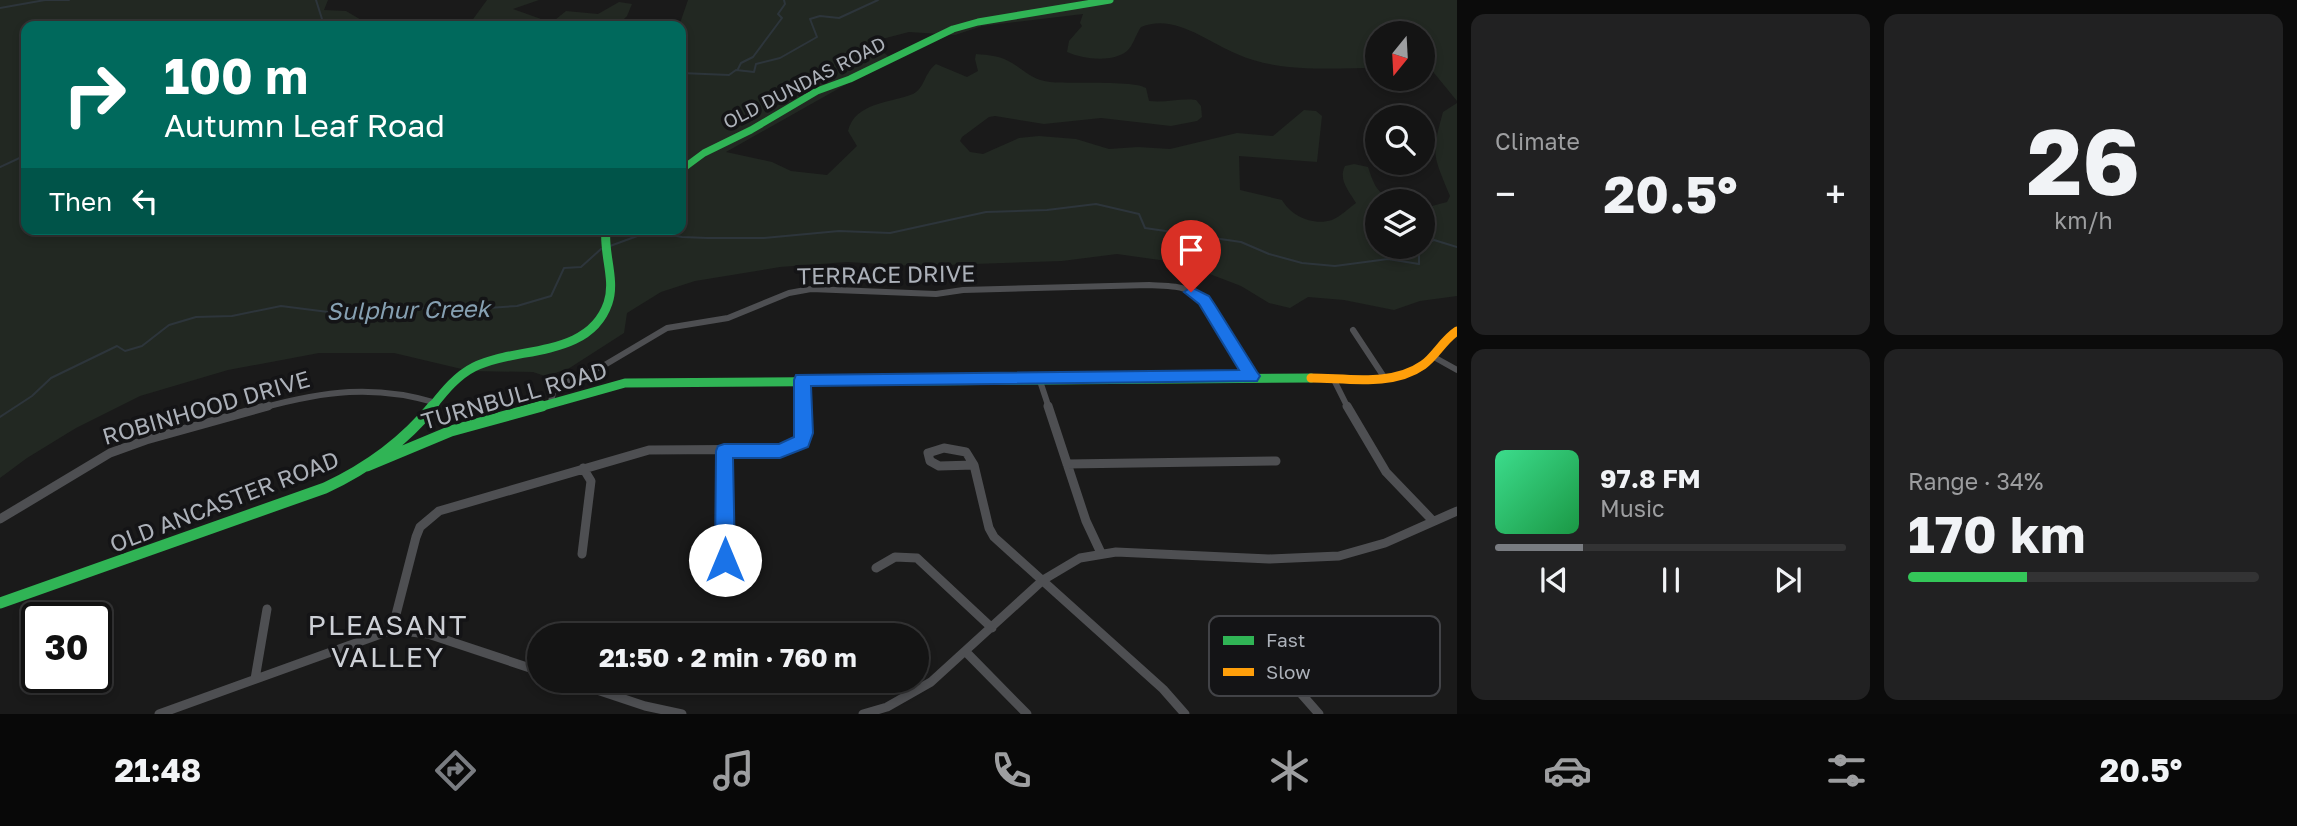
<!DOCTYPE html>
<meta charset="utf-8">
<style>
:root{--surface:#141414;--page:#212122;--text:#f1f3f6;--muted:#9d9ea0;--line:#333334;--accent:#797c81}
body{margin:0;font-family:"Golos Text",sans-serif;background:var(--page);color:var(--text);height:100vh;display:flex;flex-direction:column;font-size:26px;white-space:nowrap}
*{box-sizing:border-box;margin:0}
p{font-size:23px;color:var(--muted)}
.icon{flex:none;width:38px;height:38px;fill:none;stroke:currentColor;stroke-width:2;stroke-linecap:round;stroke-linejoin:round}
.map{position:relative;flex:1;overflow:hidden}
.side{display:flex;flex-direction:column;gap:14px;padding:14px;background:#0b0b0b;width:840px}
.side>*{flex:none}
.top-card{position:absolute;left:21px;top:21px;width:665px;height:214px;border-radius:14px;box-shadow:0 4px 10px #0003,0 0 0 2px var(--line);background:#00695c;color:#fff;overflow:hidden}
.needle{width:46px;rotate:198deg}
.fabs{position:absolute;left:1365px;top:21px;display:grid;gap:14px}
.fabs a{display:grid;place-items:center;width:70px;height:70px;border-radius:50%;background:var(--surface);box-shadow:0 4px 10px #0003,0 0 0 2px var(--line);font-size:35px}
.speed{position:absolute;left:21px;top:602px;display:flex;gap:14px;font-size:35px;font-weight:700;text-align:center}
.speed>*{display:grid;place-content:center;width:91px;height:91px;border-radius:50%;background:var(--surface);box-shadow:0 4px 10px #0003,0 0 0 2px var(--line);line-height:1}
.speed .limit{border:4px solid #111;border-radius:10px;background:#fff;color:#111}
.pin{position:absolute;display:grid;place-items:center;width:60px;height:60px;color:#fff;margin:-72px -30px;border-radius:50% 50% 50% 0;rotate:-45deg;box-shadow:0 0 7px #0007}
.pin .icon{rotate:45deg}
.me{position:absolute;width:77px;margin:-38px;rotate:0deg;stroke-linejoin:round;filter:drop-shadow(0 0 5px #0008)}
.turn{display:flex;align-items:center;gap:24px;height:147px;padding:0 28px;font-size:32px}
.turn .icon{width:91px;height:91px;stroke-width:2.5}
.turn b{display:block;font-size:49px;line-height:60px}
.then{display:flex;align-items:center;height:66px;padding:0 28px;background:#0003;gap:14px;font-size:26px}
.big{font-size:52px;font-weight:700;line-height:1.1}
.side .widget{flex:1;display:flex;flex-direction:column;justify-content:center;gap:10px;min-width:0;padding:0 24px;border-radius:14px;background:var(--page)}
.side .dial{align-items:center;gap:0}
.dial b{font-size:91px;line-height:1}
.song{display:flex;align-items:center;gap:21px}
.cover{width:84px;height:84px;border-radius:10px;background:linear-gradient(135deg,hsl(150 70% 55%),hsl(140 70% 35%))}
.played{height:7px;border-radius:4px;background:linear-gradient(90deg,var(--accent) 25%,var(--line) 25%)}
.keys{display:flex;justify-content:space-around;direction:ltr}
.heat{display:flex;justify-content:space-between;align-items:center;font-size:38px;direction:ltr}
.charge{height:10px;border-radius:5px;background:linear-gradient(90deg,#34c759 34%,var(--line) 0)}
.side .tiles{flex:1;display:grid;gap:14px;grid-template-columns:repeat(2,1fr)}
.trip{position:absolute;left:527px;top:623px;width:402px;height:70px;border-radius:35px;background:var(--surface);box-shadow:0 4px 10px #0003,0 0 0 2px var(--line);font-weight:700;line-height:70px;text-align:center}
.menu{display:flex;height:112px;justify-content:space-around;align-items:center;background:#080808;color:var(--muted)}
.menu .icon{width:49px;height:49px}
.menu .current{color:var(--accent)}
.menu b{font-size:32px;color:var(--text)}
main{display:flex;flex:1;min-height:0}
.map>svg:first-child{display:block}
.green{fill:#222822}
.lines{fill:none;stroke-linecap:round;stroke-linejoin:round}
.stream{stroke:#2d353b;stroke-width:2}
.street-far1{stroke:#4e4f52;stroke-width:6}
.street{stroke:#4e4f52;stroke-width:9}
.fast-far2{stroke:#30b455;stroke-width:7}
.fast-far1{stroke:#30b455;stroke-width:9}
.fast{stroke:#30b455;stroke-width:11}
.slow{stroke:#ff9f0a;stroke-width:9}
.route{fill:#1a73e8;stroke:#114b97;stroke-width:2}
.labels{text-anchor:middle;dominant-baseline:central;stroke-width:7;stroke-linejoin:round;paint-order:stroke}
.far-street-label{font-size:19px;fill:#acb1b9;stroke:#141416}
.street-label{font-size:23px;fill:#acb1b9;stroke:#141416}
.water-label{font-size:24px;font-style:italic;fill:#86a0b2;stroke:#141416}
.near-neighbourhood-label{font-size:28px;letter-spacing:2px;fill:#cdd0d6;stroke:#141416}
.key{fill:#141416;stroke:#424347;stroke-width:2}
.key-label{font-size:19px;fill:#acb1b9}
</style>
<main>
<div class="map">
<svg width="1457" height="714" viewBox="0 0 1457 714">
<rect width="100%" height="100%" fill="#1a1a1a"/>
<path class="green" d="M0,0H328L324,10L346,11L363,21L387,20L389,26H26V229H681L679,26L688,0H1457V101L1430,68H1423V33H1377V68C1332,68 1279,73 1237,54C1207,42 1175,13 1141,27C1136,34 1133,46 1127,51C1112,63 1083,59 1067,52L1069,41L1082,26L1080,23L1083,14L982,26L955,35L909,32L882,39L879,48L891,59L726,152L772,162L791,171L827,175L857,146L848,131C855,102 891,103 913,94C925,88 924,73 936,64L967,77L978,71L975,59L976,54C989,55 1001,56 1012,63C1027,72 1032,80 1050,82C1069,84 1134,80 1146,88L1149,101C1166,103 1179,98 1196,100L1201,106L1202,117L1197,121L1171,126L1101,118L1044,124L995,116L989,117L962,137L960,141L970,152L983,154L1019,138L1039,136L1076,139L1109,149L1138,147L1170,149L1237,133L1273,136L1304,110L1316,111L1322,116L1317,162L1239,156L1240,190L1282,200C1291,216 1313,226 1332,220C1340,217 1349,208 1356,203C1349,191 1338,180 1345,166L1354,164L1368,167C1377,194 1379,195 1407,201H1377V247H1423V205L1432,206L1447,202L1450,196C1433,154 1431,156 1443,112L1457,103V296L1420,301L1394,310L1344,300L1308,297L1290,308L1269,303L1241,286L1181,263L1117,254L1062,261L915,266L847,262L780,267L695,281L661,292L627,313L624,333L568,369L545,376L533,372L470,371L394,353H319L228,370L140,396L76,428L27,458L0,478Z
M487,0H539L513,9L541,19L555,20L566,11L598,14L619,2L632,4L627,16L617,26H468Z"/>
<g class="lines">
<path class="stream" d="M316,0L322,19L317,26
M0,8L45,0H69
M738,69L741,63L753,57L782,18L778,14L785,4L784,0
M681,73L729,75L736,70L754,72L756,64L780,58L817,37L810,19L820,16L839,18L878,0
M0,167L26,155
M610,246L651,231L682,237L707,238H764L839,231L890,233L986,212L1047,210L1096,204L1139,214L1145,228L1241,242L1269,254L1302,263L1335,266L1388,259L1419,264V248L1422,247
M1424,246L1434,240L1457,247
M0,417L32,396L51,378L117,346L125,351L142,346L169,325L196,317L232,316L281,306L344,314L415,308L473,309L517,306L551,296L564,268L581,267L601,249"/>
<path class="street-far1" d="M1353,330L1384,377
M1432,356L1457,370
M1039,378L1049,408
M1333,378L1348,408
M802,380L804,408
M551,402L554,388L603,366L667,328L728,318L789,293L811,289L936,294L963,290L1149,285C1163,286 1179,285 1192,292C1221,307 1236,349 1251,376
M262,408C324,391 374,384 437,403"/>
<path class="street" d="M1048,406L1086,521L1101,553
M1347,406L1386,472L1433,521
M944,448L966,452L974,465L939,466L930,461L928,453Z
M724,451L725,560
M1067,464L1276,461
M974,465L989,528L994,537L1163,689L1185,714
M0,519L110,453L146,440L268,406
M582,554L591,481L583,468
M876,568L895,557L917,558L992,628
M392,630L416,537L420,527L439,511L649,450L788,449C808,442 805,424 804,406
M966,652L1027,714
M1283,673L1319,714
M255,679L267,609
M570,681L645,706L682,714
M159,714L392,630L428,634L539,671
M863,714L887,707L931,682L1043,580L1080,558L1116,552L1269,559L1339,556L1385,543L1457,511"/>
<path class="fast-far2" d="M681,170L704,153L751,130L817,91L850,79L953,29L978,22L1110,0"/>
<path class="fast-far1" d="M431,408C443,393 456,376 474,367C515,346 589,359 608,303C616,280 603,253 606,229
M536,408L625,383L1311,378"/>
<path class="fast" d="M367,466L451,431L542,406
M0,603L325,488C368,468 403,443 433,406"/>
<path class="slow" d="M1311,378C1346,378 1392,387 1423,365C1436,356 1443,340 1457,331"/>
</g>
<path class="route" d="M1191,287L1209,296L1215,305L1257,372L1260,376L1257,381L811,386L813,433L808,447L780,458H733L735,560L732,566L725,569L718,566L715,560L716,451L718,446L724,444H779L794,437V380L796,375L1239,370L1199,304L1184,292Z"/>
<g class="labels">
<g class="far-street-label">
<text transform="translate(804 82) rotate(-27)">OLD DUNDAS ROAD</text>
</g>
<g class="street-label">
<text transform="translate(886 274) rotate(-1)">TERRACE DRIVE</text>
<text transform="translate(514 395) rotate(-16)">TURNBULL ROAD</text>
<text transform="translate(206 407) rotate(-16)">ROBINHOOD DRIVE</text>
<text transform="translate(224 501) rotate(-21)">OLD ANCASTER ROAD</text>
</g>
<g class="water-label">
<text transform="translate(408 309) rotate(-1)">Sulphur Creek</text>
</g>
<g class="near-neighbourhood-label">
<text x="388" y="624">PLEASANT<tspan x="388" dy="32">VALLEY</tspan></text>
</g>
</g>
<rect x="1209" y="616" width="231" height="80" rx="10" class="key"/>
<rect x="1223" y="636" width="31" height="9" fill="#30b455"/>
<rect x="1223" y="668" width="31" height="8" fill="#ff9f0a"/>
<g class="key-label">
<text x="1266" y="647">Fast</text>
<text x="1266" y="679">Slow</text>
</g>
</svg>
<div class="fabs">
<a><svg class="needle" viewBox="-14 -14 28 28"><path d="M0-13l5 13h-10z" fill="#e53935"/><path d="M0 13l5-13h-10z" fill="#9d9ea0"/></svg></a>
<a><svg class="icon" aria-label="search" viewBox="0 0 24 24"><circle cx="10" cy="10" r="6"/><path d="M15 15l6 6"/></svg></a>
<a><svg class="icon" aria-label="layers" viewBox="0 0 24 24"><path d="M12 4l9 5-9 5-9-5zM3 14l9 5 9-5"/></svg></a>
</div>
<div class="speed"><div class="limit">30</div></div>
<div class="pin" style="left:1191px;top:292px;background:#d93025"><svg class="icon" aria-label="arrive" viewBox="0 0 24 24"><path d="M6 21V4h12l-3 4 3 4H6"/></svg></div>
<svg class="me" style="left:725px;top:560px" viewBox="-20 -20 40 40"><circle r="19" fill="#fff"/><path d="M0-13L10 11 0 6-10 11z" fill="#1a73e8"/></svg>
<div class="trip">21:50 · 2 min · 760 m</div>
<div class="top-card">
<div class="turn"><svg class="icon" aria-label="right" viewBox="0 0 24 24"><path d="M7 20v-9h11M14 6l5 5-5 5"/></svg><div><b>100 m</b>Autumn Leaf Road</div></div>
<div class="then">Then<svg class="icon" aria-label="left" viewBox="0 0 24 24"><path d="M17 20v-9H6M10 6l-5 5 5 5"/></svg></div>
</div>
</div>
<section class="side">
<div class="tiles">
<div class="widget"><p>Climate</p>
<div class="heat"><a>−</a><b class="big">20.5°</b><a>+</a></div>
</div>
<div class="widget dial"><b>26</b><p>km/h</p></div>
<div class="widget">
<div class="song"><i class="cover"></i><div><b>97.8 FM</b><p>Music</p></div></div>
<div class="played"></div>
<div class="keys"><svg class="icon" aria-label="previous" viewBox="0 0 24 24"><path d="M18 5L8 12l10 7zM5 5v14"/></svg><svg class="icon" aria-label="pause" viewBox="0 0 24 24"><path d="M8 5v14M16 5v14"/></svg><svg class="icon" aria-label="next" viewBox="0 0 24 24"><path d="M6 5l10 7-10 7zM19 5v14"/></svg></div>
</div>
<div class="widget"><p>Range · 34%</p><b class="big">170 km</b><div class="charge"></div></div>
</div>
</section>
</main>
<nav class="menu">
<b>21:48</b>
<svg class="icon current" aria-label="directions" viewBox="0 0 24 24"><path d="M12 3l9 9-9 9-9-9zM9 14v-3h6M13 9l2 2-2 2"/></svg>
<svg class="icon" aria-label="music" viewBox="0 0 24 24"><path d="M9 18V5l10-2v13"/><circle cx="6" cy="18" r="3"/><circle cx="16" cy="16" r="3"/></svg>
<svg class="icon" aria-label="phone" viewBox="0 0 24 24"><path d="M5 4h4l2 5-3 2q2 4 5 5l2-3 5 2v4C11 20 4 13 5 4z"/></svg>
<svg class="icon" aria-label="climate" viewBox="0 0 24 24"><path d="M12 3v18M4 7l16 10M4 17L20 7"/></svg>
<svg class="icon" aria-label="car" viewBox="0 0 24 24"><path d="M5 17H2v-5l4-1 3-4h7l3 4 3 1v5h-3M9 17h6M6 11h13"/><circle cx="7" cy="17" r="2"/><circle cx="17" cy="17" r="2"/></svg>
<svg class="icon" aria-label="filters" viewBox="0 0 24 24"><path d="M4 7h16M4 17h16"/><circle cx="9" cy="7" r="2"/><circle cx="15" cy="17" r="2"/></svg>
<b>20.5°</b>
</nav>
